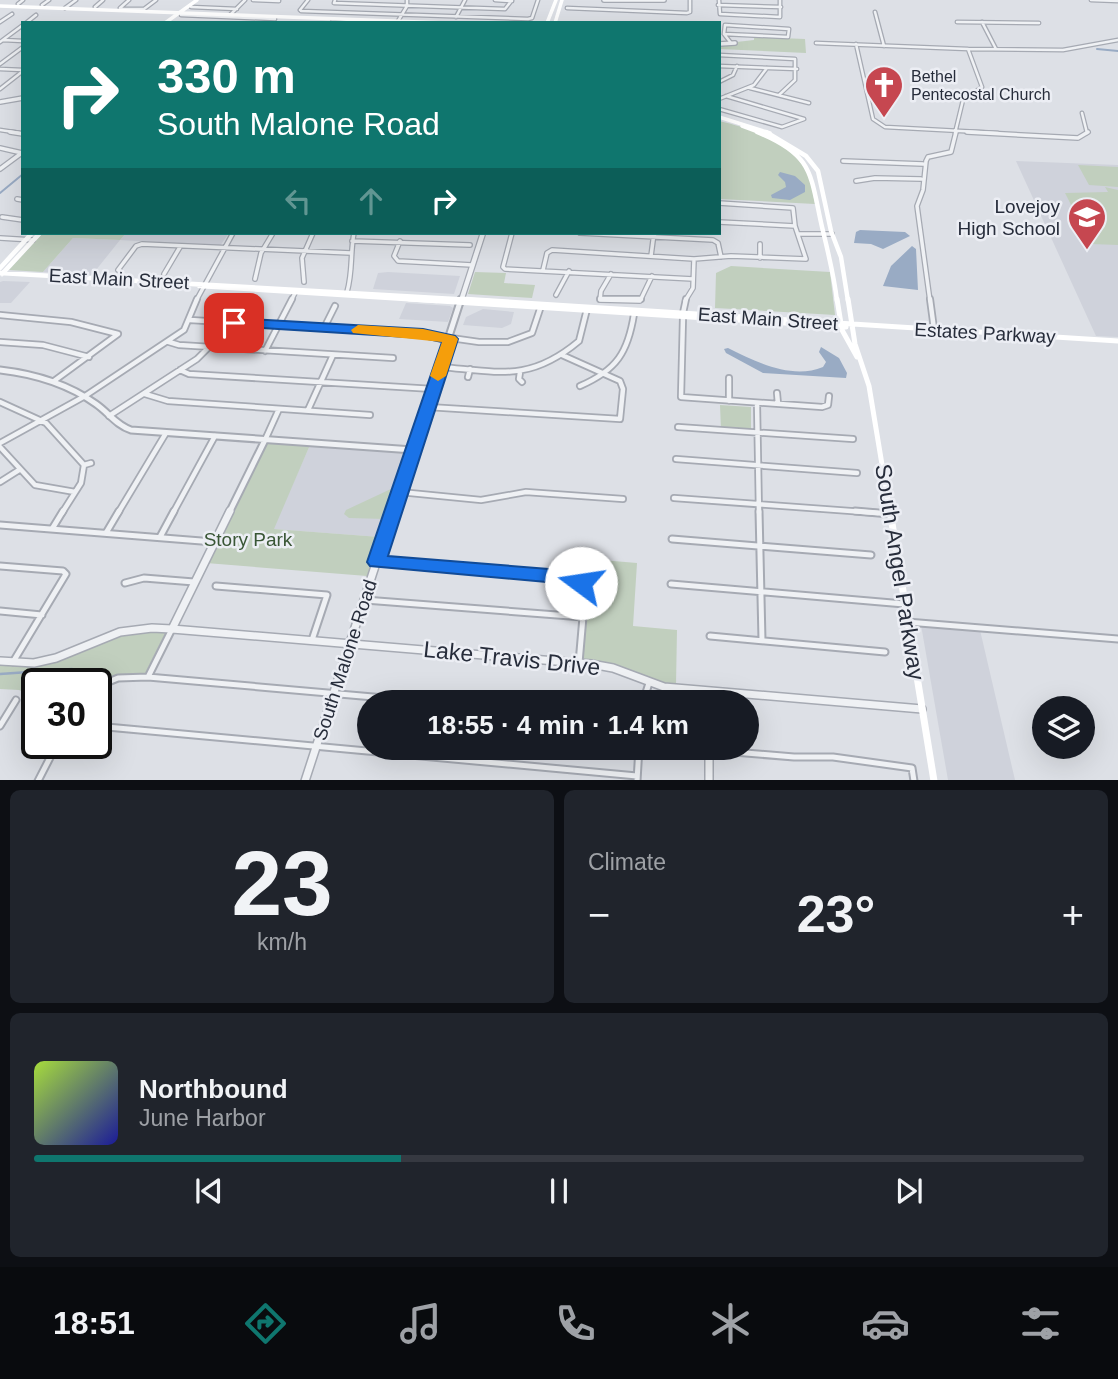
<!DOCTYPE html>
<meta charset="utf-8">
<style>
:root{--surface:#171b24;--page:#20242c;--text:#f1f3f6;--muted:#9ea1a6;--line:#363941;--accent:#0f766e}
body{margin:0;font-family:Arial,sans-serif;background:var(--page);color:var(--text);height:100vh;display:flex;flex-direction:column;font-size:26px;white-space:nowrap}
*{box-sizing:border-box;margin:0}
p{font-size:23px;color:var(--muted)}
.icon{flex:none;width:38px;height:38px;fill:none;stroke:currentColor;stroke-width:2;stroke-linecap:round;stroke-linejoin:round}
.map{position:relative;height:780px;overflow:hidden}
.sheet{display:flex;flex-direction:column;gap:10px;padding:10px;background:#0d0f14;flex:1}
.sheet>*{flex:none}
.guide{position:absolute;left:21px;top:21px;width:700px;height:214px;border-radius:0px;box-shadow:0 7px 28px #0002;background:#0f766e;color:#fff;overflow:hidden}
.fabs{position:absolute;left:1032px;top:696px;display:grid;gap:14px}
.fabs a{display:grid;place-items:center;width:63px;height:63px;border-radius:50%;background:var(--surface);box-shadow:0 7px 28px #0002;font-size:35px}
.speed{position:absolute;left:21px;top:668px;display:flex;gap:14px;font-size:35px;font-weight:700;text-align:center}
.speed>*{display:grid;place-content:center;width:91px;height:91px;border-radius:50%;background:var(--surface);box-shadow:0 7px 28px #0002;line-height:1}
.speed .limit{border:4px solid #111;border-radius:10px;background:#fff;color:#111}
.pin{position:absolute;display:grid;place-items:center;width:60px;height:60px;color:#fff;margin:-30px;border-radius:14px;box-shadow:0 4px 10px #0006}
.me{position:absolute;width:77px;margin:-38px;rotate:284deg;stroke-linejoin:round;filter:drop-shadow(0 0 5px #0008)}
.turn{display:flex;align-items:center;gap:24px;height:147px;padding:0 21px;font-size:32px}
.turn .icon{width:91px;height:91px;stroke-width:2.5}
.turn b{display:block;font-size:49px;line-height:60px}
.lanes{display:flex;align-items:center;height:66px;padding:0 21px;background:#0003;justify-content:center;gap:35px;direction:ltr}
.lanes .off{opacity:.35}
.big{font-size:52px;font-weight:800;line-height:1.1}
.sheet .widget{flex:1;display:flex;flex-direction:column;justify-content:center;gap:10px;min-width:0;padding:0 24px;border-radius:10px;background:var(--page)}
.sheet .dial{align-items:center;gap:0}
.dial b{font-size:91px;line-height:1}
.song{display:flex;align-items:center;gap:21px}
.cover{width:84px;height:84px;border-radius:10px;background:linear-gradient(135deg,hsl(80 70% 55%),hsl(240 70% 35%))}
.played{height:7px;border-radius:4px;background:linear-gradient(90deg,var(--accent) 35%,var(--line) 35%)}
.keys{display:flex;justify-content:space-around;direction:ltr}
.heat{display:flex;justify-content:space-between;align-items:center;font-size:38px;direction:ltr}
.sheet .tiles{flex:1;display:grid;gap:10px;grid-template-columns:1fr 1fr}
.widget:last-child{grid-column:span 2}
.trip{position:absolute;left:357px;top:690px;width:402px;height:70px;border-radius:35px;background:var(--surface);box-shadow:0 7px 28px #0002;font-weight:800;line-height:70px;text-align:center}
.menu{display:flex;height:112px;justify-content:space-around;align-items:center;background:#090b0e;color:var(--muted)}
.menu .icon{width:49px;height:49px}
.menu .current{color:var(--accent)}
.menu b{font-size:32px;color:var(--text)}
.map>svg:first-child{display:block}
.built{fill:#cfd2db}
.green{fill:#c1cfbe}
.water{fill:#99abc4}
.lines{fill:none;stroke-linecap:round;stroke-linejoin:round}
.stream-far1{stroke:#99abc4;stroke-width:2}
.stream{stroke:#99abc4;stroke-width:2.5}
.minor-far3-casing{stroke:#a6aab3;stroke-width:5}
.minor-far2-casing{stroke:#a6aab3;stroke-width:6}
.minor-far1-casing{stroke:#a6aab3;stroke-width:8}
.minor-casing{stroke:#a6aab3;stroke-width:9}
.tertiary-far3-casing{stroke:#a6aab3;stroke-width:6}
.tertiary-far2-casing{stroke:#a6aab3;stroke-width:7}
.tertiary-far1-casing{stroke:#a6aab3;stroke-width:9}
.tertiary-casing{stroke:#a6aab3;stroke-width:10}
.minor-far3{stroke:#eff1f4;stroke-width:2.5}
.minor-far2{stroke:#eff1f4;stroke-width:3.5}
.minor-far1{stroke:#eff1f4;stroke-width:4.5}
.minor{stroke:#eff1f4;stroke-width:5}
.tertiary-far3{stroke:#eff1f4;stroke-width:3.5}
.tertiary-far2{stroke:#eff1f4;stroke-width:4.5}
.tertiary-far1{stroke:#eff1f4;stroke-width:5}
.tertiary{stroke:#eff1f4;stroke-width:7}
.secondary-far3{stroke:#fff;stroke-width:3.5}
.secondary-far2{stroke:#fff;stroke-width:4.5}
.secondary-far1{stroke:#fff;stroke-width:5}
.secondary{stroke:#fff;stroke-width:7}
.route{fill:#1a73e8;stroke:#114b97;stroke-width:2}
.slow{fill:#f59e0b}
.labels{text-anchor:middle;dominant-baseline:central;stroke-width:5;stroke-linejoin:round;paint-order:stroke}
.far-poi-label{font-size:16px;fill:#272d3b;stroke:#eceef4;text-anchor:start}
.poi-label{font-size:19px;fill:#272d3b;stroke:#eceef4;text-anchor:end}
.street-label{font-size:19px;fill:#272d3b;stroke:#eceef4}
.park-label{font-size:19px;fill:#395635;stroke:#eceef4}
.near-street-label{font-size:23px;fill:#272d3b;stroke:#eceef4}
</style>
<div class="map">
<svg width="1118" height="781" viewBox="0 0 1118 781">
<rect width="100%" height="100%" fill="#dde0e6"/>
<path class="built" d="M1016,161L1118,165V337L1096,336Z
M126,233H229L220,246L120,240L92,275L43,272L73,238L120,240Z
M388,272L460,276L454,294L373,289L378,273Z
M3,281L30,282L11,303H0V282Z
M406,303L450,306L453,308L448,322L399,319Z
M483,309L514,312L511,324L502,328L463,325L466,317Z
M310,445L409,452L380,537L273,529Z
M921,625L980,630L1015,780H948Z"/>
<path class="green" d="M754,37L805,39L806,53L719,49V44L754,40Z
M719,121C751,128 796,144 809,177C812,185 813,195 815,204L719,199Z
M1078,165L1118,167V187L1089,185Z
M1105,187L1118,190V245L1091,244L1065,193L1108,192Z
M43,233H126L120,240L73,238L43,272L9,270Z
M731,266L830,272L835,315L715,308L716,273Z
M475,272L506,273L504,283L535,285L532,298L468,294Z
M720,405L751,407V432L721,430Z
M266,442L310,445L274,529L380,537L367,576L206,563Z
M393,488L395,490L386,519L349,518L344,514L346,510Z
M578,558L637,563L633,626L677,630L676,685C643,681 615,663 582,659C585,631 585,604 585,578L577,575Z
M141,632H166L145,674H120L95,684H37V697L19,690L0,689V664L60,659L119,636Z"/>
<path class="water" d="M780,172L795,176L805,185V192L790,200L772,198L771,195L786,187L785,182L778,175Z
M860,230L905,232L910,236L883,249L871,244L854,243L856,232Z
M912,246L916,249L918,290L883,286L891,266Z
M821,347L839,358L847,373L846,378L763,373L726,353L724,349L728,348C756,362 792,380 823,367L826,362L819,352Z"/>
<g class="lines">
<path class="stream-far1" d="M1097,49L1118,51
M0,193L23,174"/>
<path class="stream" d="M0,674L72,669"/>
<defs>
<path id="minor-far3" d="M253,0L279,1
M335,0L334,3L505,9L512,0
M495,0L512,1
M719,0L720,14L780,17V0
M1091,0L1118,1
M18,4L23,0
M42,5L49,0
M718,5L781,7
M95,7L103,0
M191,7L237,9
M65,8L76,0
M120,8L129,0
M567,8L687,13L690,12V0
M120,9H144L156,0
M300,10L308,0
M301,11L528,19L532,18L538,0
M875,12L884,46
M181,15L275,19
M229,16L245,0
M456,17L465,0
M398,21L407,6V0
M0,22L12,14
M332,22L346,23
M957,22L1039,23
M982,22L996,49
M26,23L36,15
M725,25L789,29L788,37L724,34Z
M724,34L731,43
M3,40L23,41
M0,42L23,25
M816,43L968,49
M856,44L873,119L885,127L998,133
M719,55L795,59V80L779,95
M0,64L23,47
M719,66L797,69
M0,69L23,70
M719,82L733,75L737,66
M750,88L809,103
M0,89L23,71
M719,99L754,85L767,68
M719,109L782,127L804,119L726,96
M1082,113L1087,133
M0,130L20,133
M955,133L963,100L982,87L968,49L1063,50L1118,40"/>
<path id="minor-far2" d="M10,132L23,134
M967,132L1078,138L1088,132
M0,148L22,153
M843,161L923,164
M0,169L23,152
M856,181L875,178L921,179
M17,199L23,200
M2,217L23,220
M719,222L795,226
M512,233L503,267L505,269L693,279
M580,233L713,240L718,243L721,257
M798,234H832
M0,238L33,240
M352,241L470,245
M400,241L394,256L398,261L472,265
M760,244V258
M651,256L654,233
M543,270L547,253L552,250L694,259L731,256L806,259L795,226L793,208L719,203
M120,271L118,270L136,246L142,244L351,253
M164,274L180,247
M611,274L601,291L600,300L640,301L652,276
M255,279L261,253L273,233
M304,282L302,258L313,233
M347,292C353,271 350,254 354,233
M556,295L569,271
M196,301L233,233
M291,301L295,293
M685,301L693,288L694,259
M930,301L917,206L923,190L926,161L928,157L951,152L956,132"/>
<path id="minor-far1" d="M600,299H641
M930,299L934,329
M683,313L686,299
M0,315L71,322L118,334L54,381
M683,317L681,397L822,407L828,405L829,396
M190,320L423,334L479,342H508L532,333L540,309
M234,323L243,300
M324,328L335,306
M0,342L43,345L89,357
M169,342L179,345L393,358
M265,351L292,299
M441,367C500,372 530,382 579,341L587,309
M180,370L189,374L433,389
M520,372L519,379L522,382
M468,377L470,369
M729,378V401
M580,386C617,370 628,352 634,314
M777,393L778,404
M145,394L168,401L370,415
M0,402L46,423L84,465L81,483L62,513
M757,403L759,513
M428,407L620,419L623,389L620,381L562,355
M308,410L333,355
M109,416L197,359L208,348
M678,427L853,439
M265,440L279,409
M0,443L85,396L184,330L197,299
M0,447L35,485L75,492
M676,459L857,473
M84,465L91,463
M0,482L19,470
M400,492L481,500L526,492L623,499
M674,498L878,513
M118,513L166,433
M173,513L215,436"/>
<path id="minor" d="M759,511L762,640
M855,511L890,514
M0,525L214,542
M52,529L63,511
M106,533L119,511
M160,537L174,511
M672,539L871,555
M377,562L578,579L583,617L579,663
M0,566L63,571L66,574L13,662
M125,583L144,578L194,582
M671,584L904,604
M216,586L327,595L312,640
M365,600L583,617
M0,611L42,615
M907,622L1118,639
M710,636L885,652
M148,677L172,629
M96,687L118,678L148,677L430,702
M643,702L649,683
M0,726L16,700
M96,726L637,776
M709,750L794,757H833L912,768L914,781
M38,781L57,744
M637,781L639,747"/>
<path id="tertiary-far3" d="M604,0H664
M719,44L735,43
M0,102L23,98"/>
<path id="tertiary-far2" d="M461,301L483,233"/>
<path id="tertiary-far1" d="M0,370C35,374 68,384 96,404C109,413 116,425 131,430L413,450
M229,513L265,440
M392,513L461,299"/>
<path id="tertiary" d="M172,629L230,511
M0,661L34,663L56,658L120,632L152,628L172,629L591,664L613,668L664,687L922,709
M709,747V781
M305,781L393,511"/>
</defs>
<use href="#minor-far3" class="minor-far3-casing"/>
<use href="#minor-far2" class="minor-far2-casing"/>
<use href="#minor-far1" class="minor-far1-casing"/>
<use href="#minor" class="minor-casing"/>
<use href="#tertiary-far3" class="tertiary-far3-casing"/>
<use href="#tertiary-far2" class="tertiary-far2-casing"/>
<use href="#tertiary-far1" class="tertiary-far1-casing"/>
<use href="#tertiary" class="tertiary-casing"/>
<use href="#minor-far3" class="minor-far3"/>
<use href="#minor-far2" class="minor-far2"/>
<use href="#minor-far1" class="minor-far1"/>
<use href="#minor" class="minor"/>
<use href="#tertiary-far3" class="tertiary-far3"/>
<use href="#tertiary-far2" class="tertiary-far2"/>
<use href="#tertiary-far1" class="tertiary-far1"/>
<use href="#tertiary" class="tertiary"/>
<path class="secondary-far3" d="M0,6L447,23
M165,23L197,0
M547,23L556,0
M555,23L562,0
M719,117L770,133
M742,126L761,133"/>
<path class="secondary-far2" d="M757,132C814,155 810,174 822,227C828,252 834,275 837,301
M766,132L806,156L818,171L831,231L841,257L848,301
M0,268L32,233
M0,273L490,301
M2,274L40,233
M199,286L437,301"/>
<path class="secondary-far1" d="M409,299L846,327
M462,299L1118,341
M837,299L842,330L857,357
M848,299L855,344L869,386L890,513"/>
<path class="secondary" d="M890,511L934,781"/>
</g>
<path class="route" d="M234,318L423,329L455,336L458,339L388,556L574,571L581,573L590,583L588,588L581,590L569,584L370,566L367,562L442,342L423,338L228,326L226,323L228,320Z"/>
<path class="slow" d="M358,325L423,329L455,336L458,339L446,376L438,381L430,376L442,342L353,333L351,330Z"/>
<defs>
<symbol id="church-pin" viewBox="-11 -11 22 30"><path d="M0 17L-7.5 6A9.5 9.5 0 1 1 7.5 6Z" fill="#c64750" stroke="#eceef4"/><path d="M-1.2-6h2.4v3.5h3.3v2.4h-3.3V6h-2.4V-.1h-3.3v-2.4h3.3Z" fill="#fff"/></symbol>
<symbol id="school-pin" viewBox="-11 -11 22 30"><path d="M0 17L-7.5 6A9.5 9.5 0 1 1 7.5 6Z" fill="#c64750" stroke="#eceef4"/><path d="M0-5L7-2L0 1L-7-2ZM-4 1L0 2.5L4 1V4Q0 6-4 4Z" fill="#fff"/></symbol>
</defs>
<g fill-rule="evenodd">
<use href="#church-pin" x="862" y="63" width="44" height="60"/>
<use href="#school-pin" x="1065" y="195" width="44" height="60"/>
</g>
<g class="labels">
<g class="far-poi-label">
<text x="911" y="76">Bethel<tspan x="911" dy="18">Pentecostal Church</tspan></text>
</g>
<g class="poi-label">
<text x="1060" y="206">Lovejoy<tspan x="1060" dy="22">High School</tspan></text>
</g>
<g class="street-label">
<text transform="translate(119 279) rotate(3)">East Main Street</text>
<text transform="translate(768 319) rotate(4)">East Main Street</text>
<text transform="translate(985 333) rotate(3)">Estates Parkway</text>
<text transform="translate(345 660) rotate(-72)">South Malone Road</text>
</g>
<g class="park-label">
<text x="248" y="539">Story Park</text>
</g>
<g class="near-street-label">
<text transform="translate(900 572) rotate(81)">South Angel Parkway</text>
<text transform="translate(512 658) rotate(6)">Lake Travis Drive</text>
</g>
</g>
</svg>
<div class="fabs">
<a><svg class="icon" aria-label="layers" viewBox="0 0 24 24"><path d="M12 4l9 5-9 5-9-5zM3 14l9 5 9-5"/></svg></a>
</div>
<div class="speed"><div class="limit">30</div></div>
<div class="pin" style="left:234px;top:323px;background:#d93025"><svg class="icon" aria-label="arrive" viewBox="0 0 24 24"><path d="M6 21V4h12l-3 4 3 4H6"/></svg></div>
<svg class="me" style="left:581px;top:583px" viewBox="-20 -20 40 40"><circle r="19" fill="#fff"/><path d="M0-13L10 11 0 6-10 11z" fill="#1a73e8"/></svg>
<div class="trip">18:55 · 4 min · 1.4 km</div>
<div class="guide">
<div class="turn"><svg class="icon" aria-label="right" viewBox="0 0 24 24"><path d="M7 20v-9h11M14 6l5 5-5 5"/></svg><div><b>330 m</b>South Malone Road</div></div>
<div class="lanes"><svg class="icon off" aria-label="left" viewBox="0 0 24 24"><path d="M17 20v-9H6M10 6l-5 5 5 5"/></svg><svg class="icon off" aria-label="ahead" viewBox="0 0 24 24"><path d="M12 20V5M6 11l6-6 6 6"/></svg><svg class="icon" aria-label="right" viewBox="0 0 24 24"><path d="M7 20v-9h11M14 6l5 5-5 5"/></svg></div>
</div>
</div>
<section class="sheet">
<div class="tiles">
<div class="widget dial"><b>23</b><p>km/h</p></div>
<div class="widget"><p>Climate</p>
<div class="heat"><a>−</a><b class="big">23°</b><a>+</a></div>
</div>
<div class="widget">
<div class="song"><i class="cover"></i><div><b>Northbound</b><p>June Harbor</p></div></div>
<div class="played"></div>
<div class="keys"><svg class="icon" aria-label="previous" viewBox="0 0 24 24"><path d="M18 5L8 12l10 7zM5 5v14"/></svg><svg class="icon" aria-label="pause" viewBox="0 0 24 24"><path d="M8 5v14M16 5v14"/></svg><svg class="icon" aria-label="next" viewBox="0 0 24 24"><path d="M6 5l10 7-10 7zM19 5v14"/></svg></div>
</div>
</div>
</section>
<nav class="menu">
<b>18:51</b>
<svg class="icon current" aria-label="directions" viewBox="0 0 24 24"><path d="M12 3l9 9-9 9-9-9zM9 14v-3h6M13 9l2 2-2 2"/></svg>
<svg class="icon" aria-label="music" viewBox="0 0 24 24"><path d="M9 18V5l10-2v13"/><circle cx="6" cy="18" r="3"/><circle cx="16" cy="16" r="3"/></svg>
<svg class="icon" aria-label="phone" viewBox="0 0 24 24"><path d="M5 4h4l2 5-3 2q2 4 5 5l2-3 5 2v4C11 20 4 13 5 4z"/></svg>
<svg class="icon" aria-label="climate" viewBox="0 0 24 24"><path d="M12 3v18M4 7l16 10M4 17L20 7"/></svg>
<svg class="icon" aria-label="car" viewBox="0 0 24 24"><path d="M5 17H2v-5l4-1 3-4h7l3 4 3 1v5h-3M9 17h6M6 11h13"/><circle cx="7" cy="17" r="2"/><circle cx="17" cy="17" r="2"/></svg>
<svg class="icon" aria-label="filters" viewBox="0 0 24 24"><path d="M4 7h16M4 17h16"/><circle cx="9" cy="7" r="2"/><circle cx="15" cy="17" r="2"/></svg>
</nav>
